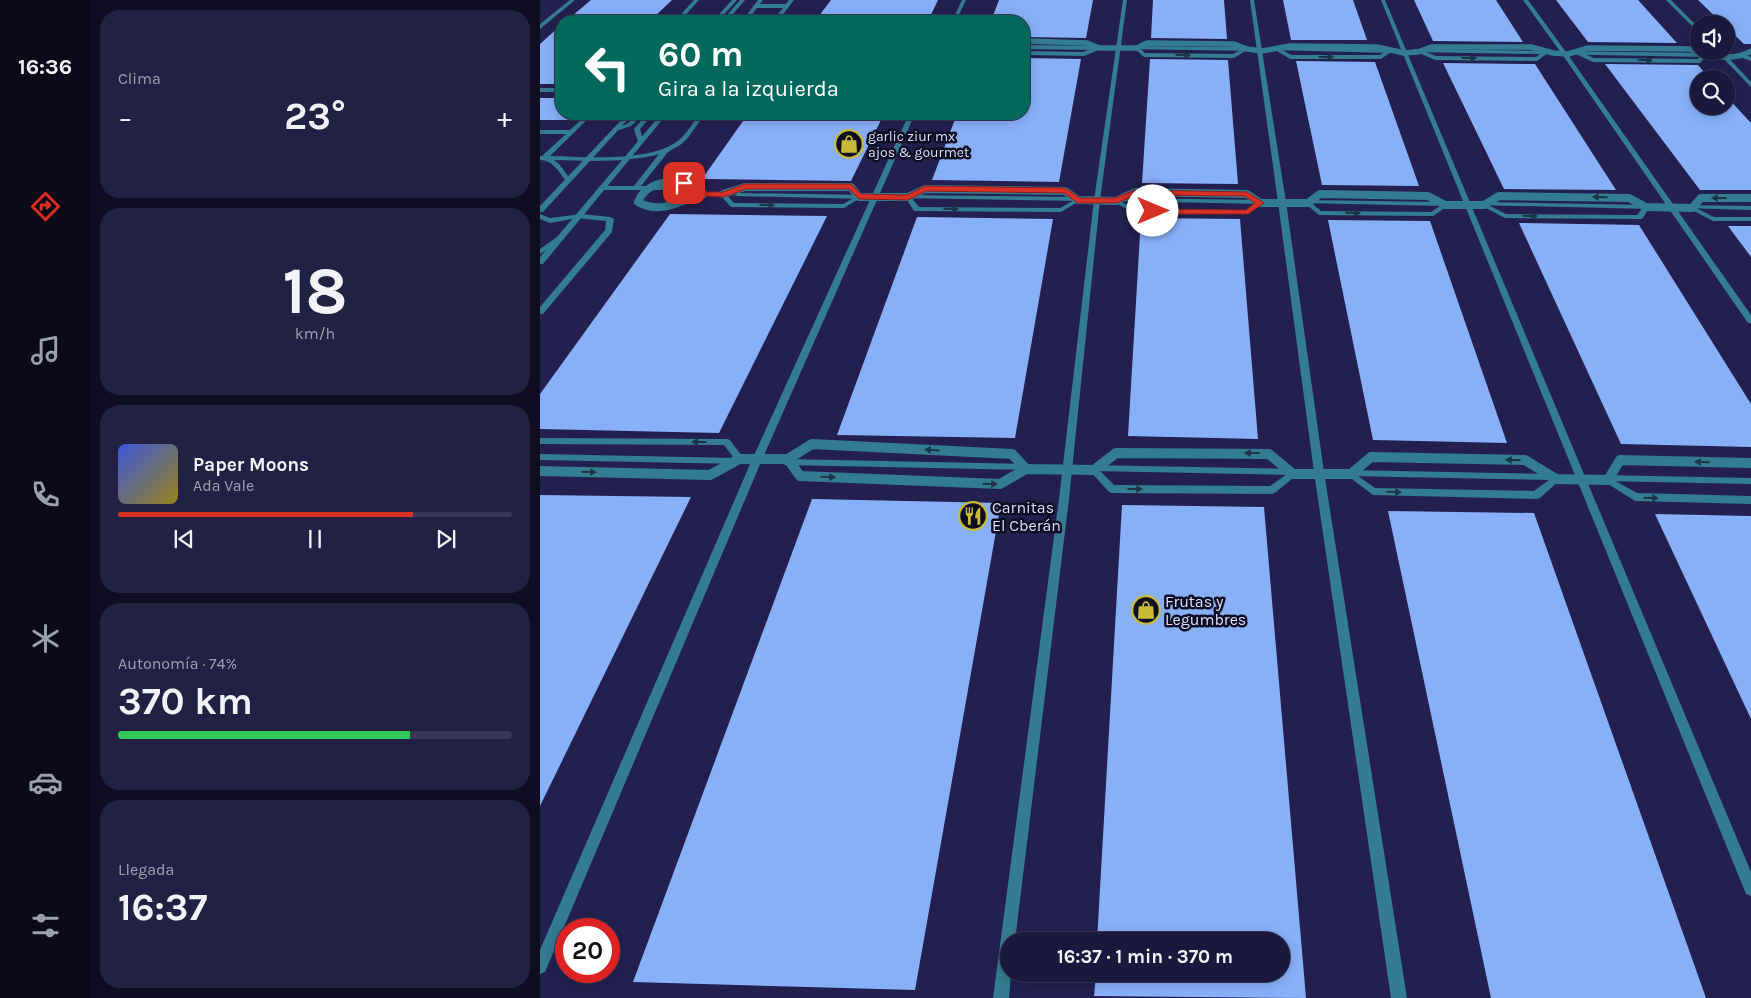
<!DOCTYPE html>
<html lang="es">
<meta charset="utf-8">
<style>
:root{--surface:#1a183c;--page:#232143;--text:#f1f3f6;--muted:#9fa0af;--line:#383756;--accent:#d93025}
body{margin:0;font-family:Karla,sans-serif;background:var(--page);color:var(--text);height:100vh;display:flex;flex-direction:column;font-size:19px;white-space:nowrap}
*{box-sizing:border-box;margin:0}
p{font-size:16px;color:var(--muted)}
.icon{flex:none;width:28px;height:28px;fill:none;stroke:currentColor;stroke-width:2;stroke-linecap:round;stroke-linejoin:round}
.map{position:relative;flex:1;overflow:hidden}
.details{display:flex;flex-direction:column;gap:10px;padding:10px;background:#0e0d21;width:450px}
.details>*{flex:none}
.hud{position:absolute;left:15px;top:15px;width:475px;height:105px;border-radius:20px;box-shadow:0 2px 12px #0003,0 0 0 1px var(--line);background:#00695c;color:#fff;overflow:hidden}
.tools{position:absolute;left:1150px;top:15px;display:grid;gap:10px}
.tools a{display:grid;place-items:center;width:45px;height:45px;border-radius:50%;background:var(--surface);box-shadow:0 2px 12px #0003,0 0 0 1px var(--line);font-size:25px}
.speed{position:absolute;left:15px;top:918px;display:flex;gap:10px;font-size:25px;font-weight:700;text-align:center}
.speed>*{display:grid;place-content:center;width:65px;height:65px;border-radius:50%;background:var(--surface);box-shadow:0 2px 12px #0003,0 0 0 1px var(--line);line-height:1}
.speed .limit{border:8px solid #d22;background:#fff;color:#111}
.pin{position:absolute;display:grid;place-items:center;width:42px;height:42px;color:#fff;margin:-21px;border-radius:10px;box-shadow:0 2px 8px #0006}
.me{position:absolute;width:55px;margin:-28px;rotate:90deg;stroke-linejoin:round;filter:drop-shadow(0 0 4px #0008)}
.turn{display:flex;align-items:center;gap:18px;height:105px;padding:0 20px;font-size:22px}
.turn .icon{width:65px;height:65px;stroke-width:2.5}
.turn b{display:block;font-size:35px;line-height:42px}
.big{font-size:38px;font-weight:700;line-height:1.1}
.details .widget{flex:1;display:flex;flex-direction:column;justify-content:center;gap:8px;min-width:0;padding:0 18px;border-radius:20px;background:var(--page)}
.details .dial{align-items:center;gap:0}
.dial b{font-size:65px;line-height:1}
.song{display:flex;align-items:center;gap:15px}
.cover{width:60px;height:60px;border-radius:8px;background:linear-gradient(135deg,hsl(230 70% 55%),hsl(50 70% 35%))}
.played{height:5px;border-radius:2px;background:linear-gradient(90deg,var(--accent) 75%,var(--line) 75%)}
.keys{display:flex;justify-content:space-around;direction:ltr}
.heat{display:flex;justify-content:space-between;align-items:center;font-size:28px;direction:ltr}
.charge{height:8px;border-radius:4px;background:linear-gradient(90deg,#34c759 74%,var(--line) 0)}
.trip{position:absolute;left:460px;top:932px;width:290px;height:50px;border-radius:25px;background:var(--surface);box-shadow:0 2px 12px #0003,0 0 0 1px var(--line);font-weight:700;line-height:50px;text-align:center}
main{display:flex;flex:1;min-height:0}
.tab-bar{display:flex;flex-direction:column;width:90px;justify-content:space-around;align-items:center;background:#0a0a18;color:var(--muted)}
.tab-bar .icon{width:35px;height:35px}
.tab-bar .current{color:var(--accent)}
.tab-bar b{font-size:22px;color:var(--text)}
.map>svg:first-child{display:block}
.building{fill:#88b0f9}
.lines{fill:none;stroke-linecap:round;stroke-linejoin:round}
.lane{fill:#347c92;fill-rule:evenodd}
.street{fill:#347c92;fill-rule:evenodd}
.lane-bridge-far2{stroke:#347c92;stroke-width:5.5}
.lane-bridge-far1{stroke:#347c92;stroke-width:8}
.lane-bridge{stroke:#347c92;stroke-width:10}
.oneway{fill:#1b344a}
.route{fill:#d93025;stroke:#8d1f18}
.labels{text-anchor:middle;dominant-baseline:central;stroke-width:5;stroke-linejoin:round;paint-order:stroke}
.far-poi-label{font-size:14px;fill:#dddfff;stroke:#0e0e23;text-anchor:start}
.poi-label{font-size:16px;fill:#dddfff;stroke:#0e0e23;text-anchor:start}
</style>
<main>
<nav class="tab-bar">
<b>16:36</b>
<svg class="icon current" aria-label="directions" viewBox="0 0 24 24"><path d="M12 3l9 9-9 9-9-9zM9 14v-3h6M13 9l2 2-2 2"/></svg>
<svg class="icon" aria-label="music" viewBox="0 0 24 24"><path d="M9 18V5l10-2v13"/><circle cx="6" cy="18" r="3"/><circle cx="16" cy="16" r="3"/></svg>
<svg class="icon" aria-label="phone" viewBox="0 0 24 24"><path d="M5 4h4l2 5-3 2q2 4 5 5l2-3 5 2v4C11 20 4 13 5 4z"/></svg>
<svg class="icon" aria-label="climate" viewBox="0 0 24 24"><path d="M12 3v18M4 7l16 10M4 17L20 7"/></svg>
<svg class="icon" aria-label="car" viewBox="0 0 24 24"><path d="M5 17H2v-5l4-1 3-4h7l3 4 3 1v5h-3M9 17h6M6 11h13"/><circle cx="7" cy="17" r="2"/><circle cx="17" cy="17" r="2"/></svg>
<svg class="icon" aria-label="filters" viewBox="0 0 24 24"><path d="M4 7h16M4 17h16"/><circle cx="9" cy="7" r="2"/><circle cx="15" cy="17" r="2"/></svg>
</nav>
<section class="details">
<div class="widget"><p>Clima</p>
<div class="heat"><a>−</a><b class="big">23°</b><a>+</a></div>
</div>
<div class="widget dial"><b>18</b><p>km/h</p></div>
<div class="widget">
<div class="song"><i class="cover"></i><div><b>Paper Moons</b><p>Ada Vale</p></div></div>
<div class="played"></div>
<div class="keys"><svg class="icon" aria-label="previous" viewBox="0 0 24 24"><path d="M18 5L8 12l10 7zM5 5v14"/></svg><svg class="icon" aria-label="pause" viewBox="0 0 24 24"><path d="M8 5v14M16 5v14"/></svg><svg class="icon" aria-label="next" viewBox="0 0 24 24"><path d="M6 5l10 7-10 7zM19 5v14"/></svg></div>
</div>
<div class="widget"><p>Autonomía · 74%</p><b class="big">370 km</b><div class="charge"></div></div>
<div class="widget"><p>Llegada</p><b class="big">16:37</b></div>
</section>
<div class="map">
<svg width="1211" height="998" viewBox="0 0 1211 998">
<rect width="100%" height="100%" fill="#232050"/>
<path class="building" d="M51,0H132L110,21H26Z
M291,0H398L388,21H275Z
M459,0H553L546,38L484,37V21H451Z
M613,0H684L687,39L611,38Z
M743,0H813L827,40H751Z
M874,0H956L983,42L893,41Z
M1016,0H1098L1137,43L1048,42Z
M1158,0H1211V44H1204L1186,27V24H1183Z
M21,25V84H0V44Z
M484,58L541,59L519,182L392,180L417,114H484Z
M610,59L688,60L698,184L602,183Z
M756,61L835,62L879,186L782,185Z
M903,63L995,64L1076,190L964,189Z
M1065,64L1158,65L1170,79H1159V106H1186V96L1211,123V190H1160Z
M0,98H21V114H36L30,120H0Z
M208,114H344L311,181L162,179Z
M130,214L287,216L179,433L0,429V394Z
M377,217L513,219L475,438L297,435Z
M601,218L700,219L718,439L588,436Z
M788,220L890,221L967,443L833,440Z
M979,223L1099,225L1211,404V447L1081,444Z
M1188,226H1211V257Z
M0,495L151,497L0,806Z
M272,499L461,503L375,990L93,982Z
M582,505L724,507L766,998L554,996L556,974H741V941H557Z
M848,511L994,513L1166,998H951Z
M1115,514L1211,516V719Z"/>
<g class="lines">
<path class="lane" d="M30,0H35L0,29V24Z
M154,0H159L140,21H135Z
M200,0H205L187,21H182Z
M249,0H254L238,21H232L243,8H216L213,6L216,4H246Z
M422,0H426L416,21H412Z
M583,0H587L560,200L529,499L475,941H469V974H471L469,998H453L519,499L554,200Z
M710,0H714L746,202L784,472L867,998H851L774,472L738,202Z
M841,0H845L1211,872V896L1206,894L1204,889Z
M983,0H988L1026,52L1211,315V323H1208L1022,54Z
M1126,0H1131L1159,28V33Z
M559,46L561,47V49L544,56L484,55V51L543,52Z
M595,47H599L605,53L693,54L702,49L707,50L694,58L604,57L595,49Z
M739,48L751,55H840L846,51L851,52L841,59H750L737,51L736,50Z
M881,50L896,56L996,57L1003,52L1008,53L997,61L895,60L879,53V51Z
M1176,51H1182L1211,82V87Z
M1038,53H1042L1054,58L1158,59L1162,54L1167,55L1160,63L1053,62L1038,55Z
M1202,54L1211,57V61L1200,57L1199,56Z
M0,88H21V92H0Z
M47,114H53L10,156C44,157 105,162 135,143C145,137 152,124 159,114H165L147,139L140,145L128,152L101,186H142L154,192L150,200H146L145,199L147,193L141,190H61L58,188L61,186H94L119,154C86,163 49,161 14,160L19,164L31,180L28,182L26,181C19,172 13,160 0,160V156H2L26,134H0V130H30Z
M98,114H104L91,126L76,131L73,129L87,124Z
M107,114H113L100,129L103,141L98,142L94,129Z
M369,114H375L221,462L5,972L0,974V950L211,462Z
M164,192L185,193L194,203L303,204L317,196L322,197L304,208L192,207L190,206L181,196L162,195L161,194Z
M368,195L370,196L379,207L520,208L536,199L541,200L521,212L377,211H374L365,197Z
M576,199L595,209L706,210L718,202L724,203L708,214L594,213L574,202V200Z
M766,202H770L781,211L891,212L903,204L909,205L893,216L779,215L766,204Z
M944,203L966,214L1097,215L1104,206L1110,207L1102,219H1099L965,218L942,206L940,205Z
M1152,206L1174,217H1211V221H1173L1150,209V207Z
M0,214L10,218L42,214L70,217L74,219L72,232L3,314H0V307L65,230L66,221L37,218L10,223L0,219Z
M17,237H23L24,239L0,254V249Z
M0,438L187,439L190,440L204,459L199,462L196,461L184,445L0,444Z
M554,467L557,468L574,485L730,486L750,472H756L758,474L736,492L732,494L571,493L568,491L551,472L549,470Z
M811,471L835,488L994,491L1013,477L1016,476L1021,479L1000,498L996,499L833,495L808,476L806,474L808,472Z
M1068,477L1097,493L1211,496V504L1095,501L1065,482L1063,480Z"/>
<path class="street" d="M192,0H197L178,21H173Z
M218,0H223L207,21H202Z
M484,45L563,46L566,48L563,50L484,49Z
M590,46L713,47L716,49L713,51L588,49V47Z
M732,47L853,49L856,51L853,53L730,50V48Z
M875,49L1170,53L1173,55L1170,57L873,52V50Z
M87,114H93L3,212H0V206Z
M121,114H127L3,264H0V257Z
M198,193L327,195L330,197L327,199L196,196L195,195Z
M364,195L542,197L545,199L542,201L362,198L361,197Z
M574,198L725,200L729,202L725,204L572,201L571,200Z
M762,200L907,202L911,204L907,206L760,203L758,202Z
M939,202L1110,205L1114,207L1110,209L937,205V203Z
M1144,205L1211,206V210L1142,208V206Z
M0,454L198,458L203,461L198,464L0,460Z
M245,459L490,464L495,467L490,470L245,465L240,462Z
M552,465L755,469L760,472L755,475L552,471L547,468Z
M807,470L1015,474L1020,477L1015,480L807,476L802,473Z
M1062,475L1211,478V484L1062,481L1057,478Z"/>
<path class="lane-bridge-far2" d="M484,41L547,43L559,48H597L607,43L694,44L707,49L722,51L750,46L837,47L864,53L878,52L891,47H991L1013,53L1028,54L1048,48L1150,49C1168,57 1194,61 1211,51"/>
<path class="lane-bridge-far1" d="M183,194L205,187H311L319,197H368L385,189L525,191L538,200L576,201L595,192L707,194L720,203H768L780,194L888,196L905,205H944L959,196L1089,198L1106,207L1152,208L1161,198H1211
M148,199C131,206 115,212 98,202C104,185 126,179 142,183C150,185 157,190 164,194"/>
<path class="lane-bridge" d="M248,459L260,476L460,484L486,469L554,470L576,453L729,454L753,474H811L831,457L985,460L1016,479L1068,480L1080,460L1211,463
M0,471L170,475L199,459H248L272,444L472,454L486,469"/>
</g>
<defs><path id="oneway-solid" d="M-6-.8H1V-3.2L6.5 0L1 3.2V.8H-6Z" transform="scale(1.25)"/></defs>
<g class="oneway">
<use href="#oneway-solid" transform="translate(643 55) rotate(1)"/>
<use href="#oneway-solid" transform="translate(786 57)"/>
<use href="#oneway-solid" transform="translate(929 58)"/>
<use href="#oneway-solid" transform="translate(1105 60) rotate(1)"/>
<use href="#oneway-solid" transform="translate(1060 197) rotate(-179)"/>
<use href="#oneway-solid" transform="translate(1179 198) rotate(-180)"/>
<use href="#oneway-solid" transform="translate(227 205)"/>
<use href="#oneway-solid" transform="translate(411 209) rotate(1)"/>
<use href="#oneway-solid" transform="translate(813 213) rotate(1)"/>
<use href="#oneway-solid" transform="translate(990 216) rotate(1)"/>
<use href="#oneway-solid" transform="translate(159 442) rotate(-180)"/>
<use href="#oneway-solid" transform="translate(392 450) rotate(-177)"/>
<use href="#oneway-solid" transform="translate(712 453) rotate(-180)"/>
<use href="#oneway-solid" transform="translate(973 460) rotate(-179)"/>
<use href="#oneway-solid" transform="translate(1162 462) rotate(-179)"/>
<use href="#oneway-solid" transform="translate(49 472) rotate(2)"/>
<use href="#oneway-solid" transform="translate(288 477) rotate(2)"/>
<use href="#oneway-solid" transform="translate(450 484) rotate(2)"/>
<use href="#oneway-solid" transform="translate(595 489)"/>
<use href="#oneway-solid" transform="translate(854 492) rotate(1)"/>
<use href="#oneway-solid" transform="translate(1111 498) rotate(1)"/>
</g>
<path class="route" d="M141,181H147L166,192H183L205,184H311L321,194L367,195L385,186L525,188L540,198H575L595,190L707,192L724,203L708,214H613L609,211L610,209L706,210L715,203L705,196L597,195L576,203H538L524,193L386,191L368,200L319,199L309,189H206L184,197L164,196L141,185Z"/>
<defs>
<symbol id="shop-ring" viewBox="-11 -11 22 22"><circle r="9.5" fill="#0e0e23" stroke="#caba3a" stroke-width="1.5"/><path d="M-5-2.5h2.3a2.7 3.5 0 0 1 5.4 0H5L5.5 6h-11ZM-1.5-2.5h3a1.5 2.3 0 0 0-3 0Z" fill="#caba3a"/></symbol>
<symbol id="restaurant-ring" viewBox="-11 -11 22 22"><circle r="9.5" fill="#0e0e23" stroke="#caba3a" stroke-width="1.5"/><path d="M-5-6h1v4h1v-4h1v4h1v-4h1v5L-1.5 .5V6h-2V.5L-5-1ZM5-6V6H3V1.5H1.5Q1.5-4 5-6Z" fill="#caba3a"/></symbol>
</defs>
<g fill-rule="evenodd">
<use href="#shop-ring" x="293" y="128" width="32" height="32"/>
<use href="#restaurant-ring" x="417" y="500" width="32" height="32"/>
<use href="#shop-ring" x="590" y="594" width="32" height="32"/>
</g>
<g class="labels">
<g class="far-poi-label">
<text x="328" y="136">garlic ziur mx<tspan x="328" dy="16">ajos &amp; gourmet</tspan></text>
</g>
<g class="poi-label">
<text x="452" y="507">Carnitas<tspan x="452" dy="18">El Cberán</tspan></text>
<text x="625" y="601">Frutas y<tspan x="625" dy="18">Legumbres</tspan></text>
</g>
</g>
</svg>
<div class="tools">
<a><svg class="icon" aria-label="sound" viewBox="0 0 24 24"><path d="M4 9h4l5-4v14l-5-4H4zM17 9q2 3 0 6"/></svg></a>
<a><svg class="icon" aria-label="search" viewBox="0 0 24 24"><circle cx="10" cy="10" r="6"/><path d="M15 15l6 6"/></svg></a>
</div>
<div class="speed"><div class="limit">20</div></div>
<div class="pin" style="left:144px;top:183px;background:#d93025"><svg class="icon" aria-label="arrive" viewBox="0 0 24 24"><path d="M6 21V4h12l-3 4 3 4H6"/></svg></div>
<svg class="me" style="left:613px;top:211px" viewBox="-20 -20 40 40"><circle r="19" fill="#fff"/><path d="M0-13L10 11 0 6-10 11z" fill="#d93025"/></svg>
<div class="trip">16:37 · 1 min · 370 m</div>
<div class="hud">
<div class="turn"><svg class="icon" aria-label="left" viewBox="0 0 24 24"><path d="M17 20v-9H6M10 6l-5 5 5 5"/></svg><div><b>60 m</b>Gira a la izquierda</div></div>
</div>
</div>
</main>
